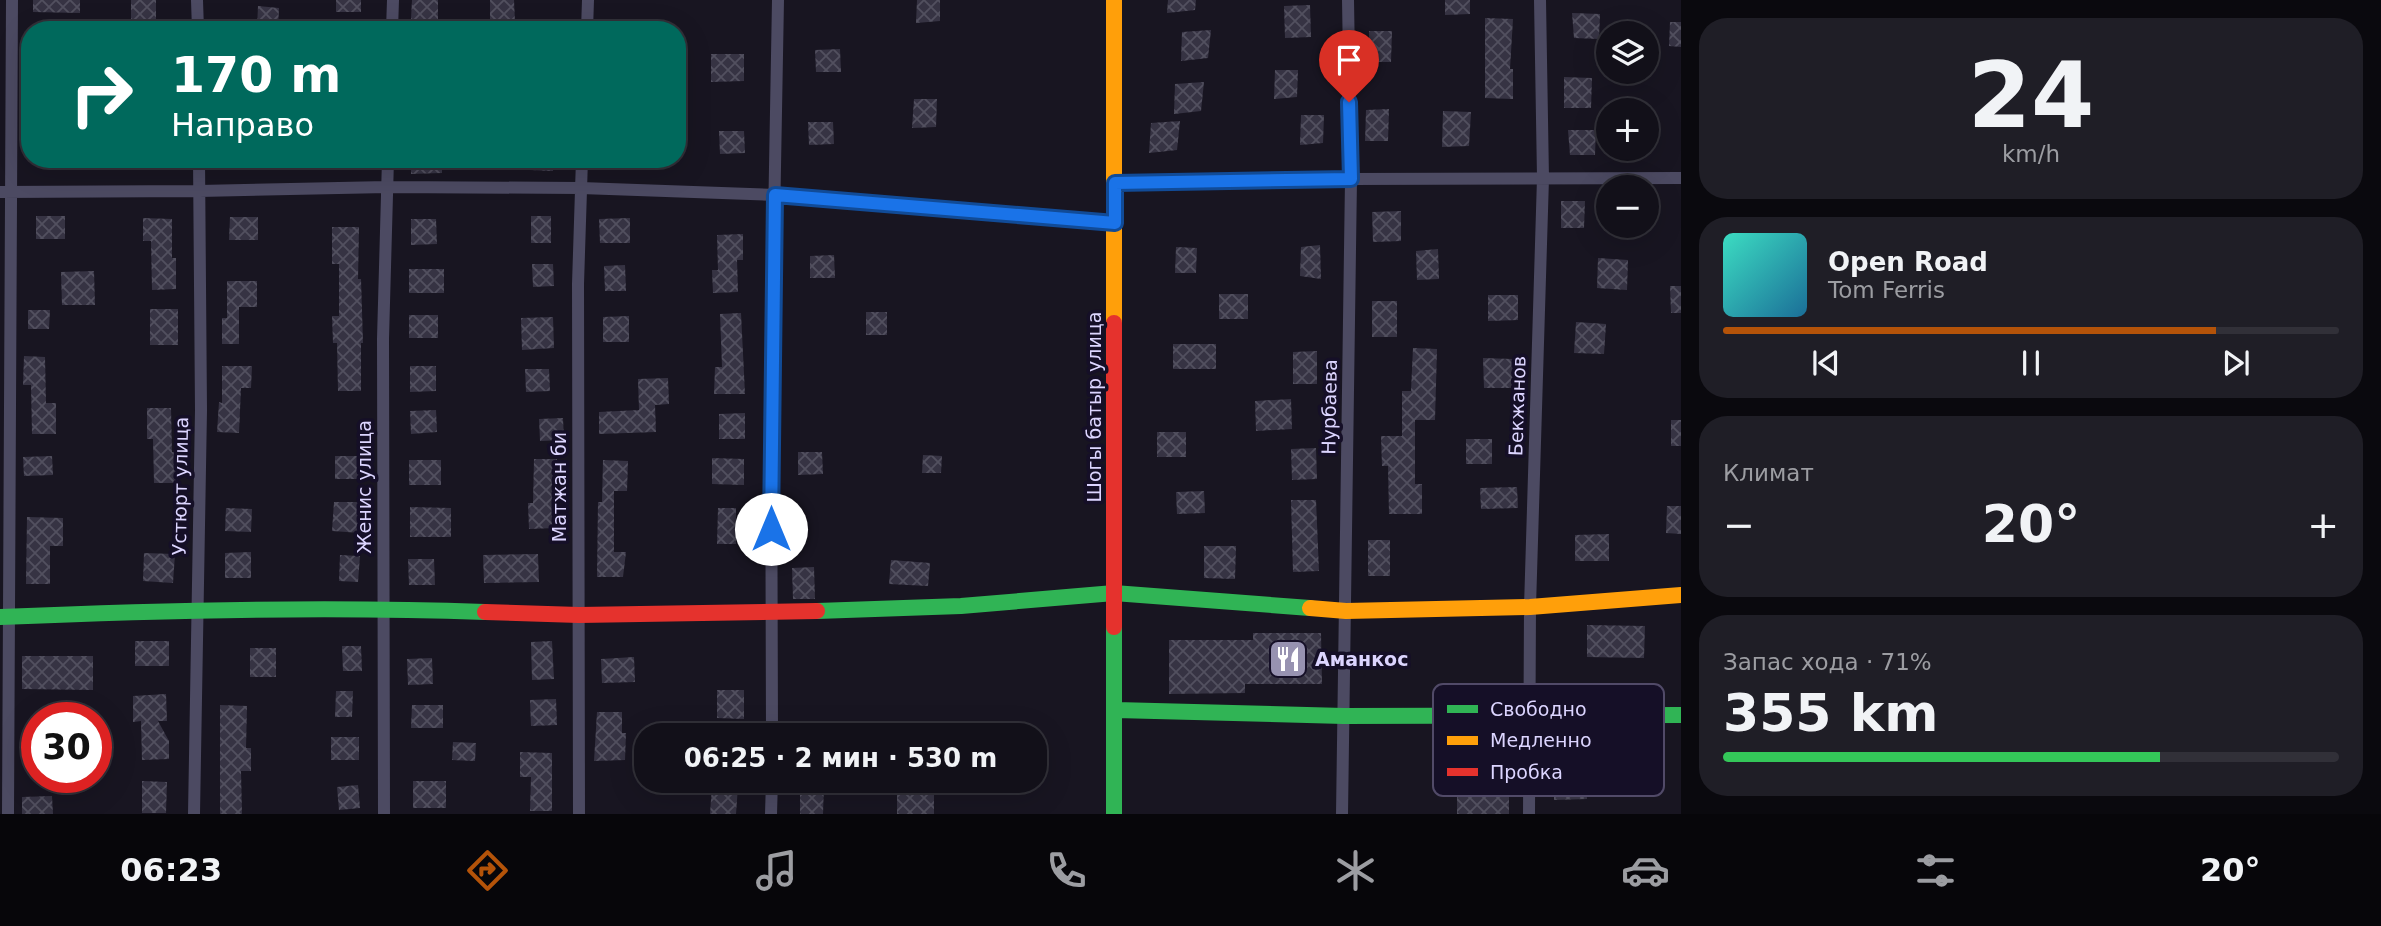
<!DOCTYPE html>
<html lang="ru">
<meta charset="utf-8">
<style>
:root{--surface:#121019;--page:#1f1e26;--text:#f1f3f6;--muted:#9c9da2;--line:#313038;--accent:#b45309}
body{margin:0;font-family:"DejaVu Sans",sans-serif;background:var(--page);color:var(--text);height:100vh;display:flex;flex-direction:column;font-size:26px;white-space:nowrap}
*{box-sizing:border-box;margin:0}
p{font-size:23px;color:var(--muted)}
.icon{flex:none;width:38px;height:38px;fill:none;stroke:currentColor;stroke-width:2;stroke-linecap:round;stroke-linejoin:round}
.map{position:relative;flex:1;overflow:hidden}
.sheet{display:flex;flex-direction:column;gap:18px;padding:18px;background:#0a090e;width:700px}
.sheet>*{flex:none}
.hud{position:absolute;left:21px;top:21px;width:665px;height:147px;border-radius:28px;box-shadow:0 7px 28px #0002,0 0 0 2px var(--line);background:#00695c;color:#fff;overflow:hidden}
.controls{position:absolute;left:1596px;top:21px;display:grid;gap:14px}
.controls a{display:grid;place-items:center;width:63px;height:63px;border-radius:50%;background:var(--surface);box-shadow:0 7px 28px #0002,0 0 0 2px var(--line);font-size:35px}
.speed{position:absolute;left:21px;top:702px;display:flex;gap:14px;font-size:35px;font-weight:700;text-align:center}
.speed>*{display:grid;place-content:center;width:91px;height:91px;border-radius:50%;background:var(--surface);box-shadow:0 7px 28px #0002,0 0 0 2px var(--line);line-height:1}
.speed .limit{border:10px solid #d22;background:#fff;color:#111}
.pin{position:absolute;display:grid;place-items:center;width:60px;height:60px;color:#fff;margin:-72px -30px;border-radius:50% 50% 50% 0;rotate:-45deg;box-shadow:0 0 7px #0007}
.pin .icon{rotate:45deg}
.me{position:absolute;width:77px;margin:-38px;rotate:0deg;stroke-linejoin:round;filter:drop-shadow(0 0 5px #0008)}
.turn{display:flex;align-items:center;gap:24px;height:147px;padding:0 35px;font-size:32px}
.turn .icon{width:91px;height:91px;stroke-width:2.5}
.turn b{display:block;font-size:49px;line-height:60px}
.big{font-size:52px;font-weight:700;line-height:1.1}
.sheet .widget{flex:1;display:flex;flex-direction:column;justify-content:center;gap:10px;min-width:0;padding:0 24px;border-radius:28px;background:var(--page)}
.sheet .dial{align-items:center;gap:0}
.dial b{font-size:91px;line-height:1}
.song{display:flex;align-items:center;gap:21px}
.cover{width:84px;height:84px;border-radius:10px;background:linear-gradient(135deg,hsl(170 70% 55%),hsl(200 70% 35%))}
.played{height:7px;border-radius:4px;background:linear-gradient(90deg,var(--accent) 80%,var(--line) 80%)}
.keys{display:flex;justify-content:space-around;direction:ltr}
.heat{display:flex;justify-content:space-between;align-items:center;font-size:38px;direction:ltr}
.charge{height:10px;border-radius:5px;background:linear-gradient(90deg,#34c759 71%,var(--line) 0)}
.trip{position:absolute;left:634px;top:723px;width:413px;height:70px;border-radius:28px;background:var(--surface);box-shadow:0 7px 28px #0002,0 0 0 2px var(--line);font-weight:700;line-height:70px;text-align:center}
.dock{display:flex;height:112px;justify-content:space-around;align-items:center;background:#07060a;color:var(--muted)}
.dock .icon{width:49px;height:49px}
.dock .current{color:var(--accent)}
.dock b{font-size:32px;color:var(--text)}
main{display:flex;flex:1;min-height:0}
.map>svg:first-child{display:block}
.building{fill:url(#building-cross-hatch)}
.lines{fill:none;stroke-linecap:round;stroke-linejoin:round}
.street{stroke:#4c4a62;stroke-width:12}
.fast{stroke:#30b455;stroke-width:16}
.slow{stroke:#ff9f0a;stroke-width:16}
.jam{stroke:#e5322d;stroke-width:16}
.route-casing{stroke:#114b97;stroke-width:18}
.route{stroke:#1a73e8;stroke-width:12}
.labels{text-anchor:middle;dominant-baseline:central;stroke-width:7;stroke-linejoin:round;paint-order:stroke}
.street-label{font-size:19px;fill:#dcd5ff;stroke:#150f27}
.poi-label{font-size:19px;font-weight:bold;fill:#dcd5ff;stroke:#150f27;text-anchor:start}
.key{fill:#150f27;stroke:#514a68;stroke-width:2}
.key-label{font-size:19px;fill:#dcd5ff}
</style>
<main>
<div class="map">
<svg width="1681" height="814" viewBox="0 0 1681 814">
<defs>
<pattern id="building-cross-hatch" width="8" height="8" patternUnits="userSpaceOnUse" patternTransform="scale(1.75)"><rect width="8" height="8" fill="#363343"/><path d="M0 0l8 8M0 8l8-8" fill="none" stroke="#52505f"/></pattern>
</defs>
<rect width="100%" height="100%" fill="#181521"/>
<path class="building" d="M33,0H80V13L33,12Z
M131,0H156V21H131Z
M336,0H361V12H336Z
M412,0H438V20L411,19Z
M490,0H514L515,22H490Z
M917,0H940V21L916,23Z
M1168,0H1196L1195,10L1167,13Z
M1445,0H1470V14L1445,15Z
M1310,5L1311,37L1285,38L1284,6Z
M258,6L279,8L278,29L257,28Z
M1572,13L1600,14L1599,39L1574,38Z
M1485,18L1513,19L1510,69H1513V99L1485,98Z
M1670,22H1681V47L1669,46Z
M1211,30L1208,58L1181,61L1182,32Z
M1369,31H1392L1391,62H1369Z
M840,49L841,72H816L815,50Z
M711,54H744V81L711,82Z
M1275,70H1298L1297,97L1274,99Z
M1564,77L1592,78L1591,108H1564Z
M1204,82L1201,111L1174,114L1175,84Z
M914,99H937L936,127L912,128Z
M1389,109L1388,141H1365L1366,110Z
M1443,111L1471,112L1469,146L1442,147Z
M1301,115H1324L1323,143L1300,145Z
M1180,121L1177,150L1149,153L1151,123Z
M808,122H833L834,144L809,145Z
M1568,130H1596L1595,155H1570Z
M719,131H744L745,153L720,154Z
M411,159H442V173L411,174Z
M530,159H553V171L530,170Z
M1561,201H1585L1584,228H1561Z
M1401,211V241L1373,242L1372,212Z
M36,216H65V239H36Z
M531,216H551V243H531Z
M230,217H258V240H229Z
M143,218L172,219V258H176V289L152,290L151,241H143Z
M630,218V243H600L599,219Z
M411,219H436L437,244L411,245Z
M332,227H359L358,279H361L363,343H361V391H338L337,343H333L332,316H339V264H332Z
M743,234V260H737L738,292L713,293L712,270H718L717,235Z
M1320,245L1321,279L1300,276L1301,247Z
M1176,247L1197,248L1196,273H1175Z
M1438,249L1439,279L1417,280L1416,251Z
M834,255L835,278H810V256Z
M1598,258L1628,260L1627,290L1597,288Z
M532,264H553L554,286L533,287Z
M625,265L626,291H605L604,266Z
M409,269H444V293H409Z
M94,271L95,305H62L61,272Z
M227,281H257V307H239V344H222V318H227Z
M1670,286H1681V313H1671Z
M1219,294H1248V319H1219Z
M1488,295H1518V320L1488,321Z
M1372,301H1397V337H1372Z
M150,309H178V345H150Z
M28,310H50L49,329H28Z
M866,312H887V335H866Z
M741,313L745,394H714L715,367H722L720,314Z
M409,315H438V338H409Z
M629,316V342H603V317Z
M553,317L554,348L522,350L521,318Z
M1576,322L1606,324L1604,354L1574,353Z
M1173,344H1216V369H1173Z
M1413,348L1437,349L1435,420H1415V484H1422V514H1389L1388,466H1382L1381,436H1402V391H1411Z
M1317,351V384H1293V352Z
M24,356L45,357L46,403H56V434H32L31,385H23Z
M1483,358L1513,359V388H1484Z
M222,366H252L251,388H241L239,433L217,432L219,402L222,403Z
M410,366H436V391L410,392Z
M525,369H549L550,391L526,392Z
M668,378L669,404L655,405L656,432L599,434V412L639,410L638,379Z
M1291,399L1292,429L1256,431L1255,401Z
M147,408H171L172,452H178V483H154L153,439H147Z
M436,410L437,432L411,434L410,411Z
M745,413V439H719V414Z
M563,418L564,440L540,441L539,419Z
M1671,420H1681V446H1671Z
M1157,432H1186V457H1157Z
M1466,439H1492V464H1466Z
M1316,448L1317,479L1292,480L1291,449Z
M798,452H822L823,474L798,475Z
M923,455L942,456L941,473H922Z
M52,456L53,475L24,476L23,457Z
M335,456H363V479H335Z
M712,458L744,459V485L712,484Z
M534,459H557V486H554L555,528L529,529L528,503H533Z
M409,460H441V485H409Z
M603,460L628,461L627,491H614V552H626L623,577H597L598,502H602Z
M1517,487L1518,508L1481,509L1480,488Z
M1204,491L1205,513L1177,514L1176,492Z
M1291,500H1316L1319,571L1293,572Z
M334,502H360L361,533L332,531Z
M1667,506H1681V534L1666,533Z
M410,507L451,508V537H410Z
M226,508L252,509L251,532L225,531Z
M718,508H736V544H717Z
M27,517L63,518V546H50V584H26Z
M1609,534V561H1575V535Z
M1368,540H1390V576H1368Z
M1204,546H1236L1235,579L1204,578Z
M251,552V578H225V553Z
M144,553L175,554L173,583L143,581Z
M538,554L539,582L484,583L483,555Z
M340,555L360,556L358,582L339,581Z
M408,559H434L435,585H409Z
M891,560L930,563L928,586L889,584Z
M814,567L815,599H793L792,568Z
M1587,625L1645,626L1644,658L1587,657Z
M1253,633H1321L1322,684H1245V693L1169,694V640H1253Z
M135,641H169V666H135Z
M552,641L554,679L532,680L531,642Z
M342,646H361L362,671H343Z
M250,648H276V677H250Z
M22,656H93V690L22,689Z
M634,657L635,682L602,683L601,659Z
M432,658L433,684L408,685L407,659Z
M717,690H744V719L717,718Z
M336,691H353L352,717H335Z
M166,694L167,721H158L169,741V759L142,760L141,721L133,722V696Z
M556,699L557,725L531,726L530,700Z
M220,705L247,706L246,748H251V771H241L242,814H220Z
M412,705H443V728H411Z
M597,712H622V733H626L625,760L594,761Z
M22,732H37V756H22Z
M331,737H359V760H331Z
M453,742L476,743L475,761L452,760Z
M520,752L552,753V811H530L531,777H520Z
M1554,770H1586L1587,799L1554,800Z
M142,781L167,782L166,813H142Z
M413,781H446V808H413Z
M1509,781V814H1457V782Z
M358,785L360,808L339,810L337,787Z
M712,785L738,786L736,814H710Z
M800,785L824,786L823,814H800Z
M934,786V814H897V787Z
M52,796L53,814H22V797Z"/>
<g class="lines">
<path class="street" d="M197,0L198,30
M392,30L393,0
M587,30L588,0
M1115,183L1351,179L1681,178
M0,192L199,191L387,187L581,188L775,195L1115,223
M772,735L771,390L778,0
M8,814L12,0
M194,814L201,410L199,159
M384,814L383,339L388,159
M579,814L578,284L582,159
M771,814L772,780
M1342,814L1351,179L1348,0
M1529,814L1530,607L1543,178L1540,0"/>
<path class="fast" d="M817,611L961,606L1114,593L1310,608
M0,617C162,610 323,606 485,612
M1114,627V814
M1116,710L1344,716L1681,715"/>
<path class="slow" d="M1114,0V323
M1310,608L1346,611L1530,607L1681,595"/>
<path class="jam" d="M1114,323V627
M485,612L579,615L817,611"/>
</g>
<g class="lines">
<defs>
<path id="route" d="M771,529L775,195L1115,223V183L1351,179L1349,102"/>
</defs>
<use href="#route" class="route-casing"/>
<use href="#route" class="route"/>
</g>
<defs>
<symbol id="restaurant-square" viewBox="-11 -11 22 22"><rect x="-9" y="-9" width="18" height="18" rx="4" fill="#9792b1" stroke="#150f27"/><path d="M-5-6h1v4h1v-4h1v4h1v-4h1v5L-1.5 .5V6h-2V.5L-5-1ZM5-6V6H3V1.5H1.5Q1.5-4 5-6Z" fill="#fff"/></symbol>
</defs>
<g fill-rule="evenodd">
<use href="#restaurant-square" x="1266" y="637" width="44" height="44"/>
</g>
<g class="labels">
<g class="street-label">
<text transform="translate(1517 406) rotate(-88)">Бекжанов</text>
<text transform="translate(1094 407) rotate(-90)">Шогы батыр улица</text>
<text transform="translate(1329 407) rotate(-89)">Нурбаева</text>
<text transform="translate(180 486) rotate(-89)">Устюрт улица</text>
<text transform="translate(364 487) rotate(-90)">Женис улица</text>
<text transform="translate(559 487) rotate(-90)">Матжан би</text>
</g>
<g class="poi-label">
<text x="1315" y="659">Аманкос</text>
</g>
</g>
<rect x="1433" y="684" width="231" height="112" rx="10" class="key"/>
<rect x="1447" y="705" width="31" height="8" fill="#30b455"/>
<rect x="1447" y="736" width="31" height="9" fill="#ff9f0a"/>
<rect x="1447" y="768" width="31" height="8" fill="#e5322d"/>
<g class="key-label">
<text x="1490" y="716">Свободно</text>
<text x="1490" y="747">Медленно</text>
<text x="1490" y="779">Пробка</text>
</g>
</svg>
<div class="controls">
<a><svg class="icon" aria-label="layers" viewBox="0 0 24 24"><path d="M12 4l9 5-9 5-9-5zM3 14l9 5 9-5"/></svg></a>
<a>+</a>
<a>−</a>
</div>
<div class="speed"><div class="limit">30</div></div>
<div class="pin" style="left:1349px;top:102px;background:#d93025"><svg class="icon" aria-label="arrive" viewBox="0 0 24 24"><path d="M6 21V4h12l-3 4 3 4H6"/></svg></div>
<svg class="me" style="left:771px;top:529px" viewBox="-20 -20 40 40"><circle r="19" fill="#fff"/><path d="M0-13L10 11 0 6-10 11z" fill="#1a73e8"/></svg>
<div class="trip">06:25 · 2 мин · 530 m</div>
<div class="hud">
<div class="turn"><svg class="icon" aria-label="right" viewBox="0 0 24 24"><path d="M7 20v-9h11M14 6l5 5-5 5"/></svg><div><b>170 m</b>Направо</div></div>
</div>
</div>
<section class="sheet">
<div class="widget dial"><b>24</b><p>km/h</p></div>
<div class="widget">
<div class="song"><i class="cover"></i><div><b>Open Road</b><p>Tom Ferris</p></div></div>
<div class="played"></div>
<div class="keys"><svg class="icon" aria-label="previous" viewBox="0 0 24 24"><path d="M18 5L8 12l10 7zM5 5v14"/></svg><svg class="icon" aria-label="pause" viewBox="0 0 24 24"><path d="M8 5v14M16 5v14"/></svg><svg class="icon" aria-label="next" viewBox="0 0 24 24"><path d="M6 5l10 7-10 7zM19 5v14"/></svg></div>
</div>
<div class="widget"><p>Климат</p>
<div class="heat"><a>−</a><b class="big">20°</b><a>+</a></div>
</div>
<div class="widget"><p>Запас хода · 71%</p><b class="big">355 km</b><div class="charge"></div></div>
</section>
</main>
<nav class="dock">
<b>06:23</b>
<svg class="icon current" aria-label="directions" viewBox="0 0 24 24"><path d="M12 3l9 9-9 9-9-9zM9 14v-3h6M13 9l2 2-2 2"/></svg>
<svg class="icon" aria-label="music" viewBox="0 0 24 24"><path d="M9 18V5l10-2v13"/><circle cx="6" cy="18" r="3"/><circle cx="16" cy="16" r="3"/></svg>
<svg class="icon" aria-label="phone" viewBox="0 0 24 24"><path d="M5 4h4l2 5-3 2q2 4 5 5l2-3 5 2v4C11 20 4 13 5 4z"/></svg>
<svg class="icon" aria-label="climate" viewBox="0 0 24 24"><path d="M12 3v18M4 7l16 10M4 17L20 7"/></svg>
<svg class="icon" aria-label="car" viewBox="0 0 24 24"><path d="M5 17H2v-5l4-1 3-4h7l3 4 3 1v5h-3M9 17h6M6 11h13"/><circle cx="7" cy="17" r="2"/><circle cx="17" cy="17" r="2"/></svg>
<svg class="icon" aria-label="filters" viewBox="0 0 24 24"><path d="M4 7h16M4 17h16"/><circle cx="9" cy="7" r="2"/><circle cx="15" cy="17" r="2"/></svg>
<b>20°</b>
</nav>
